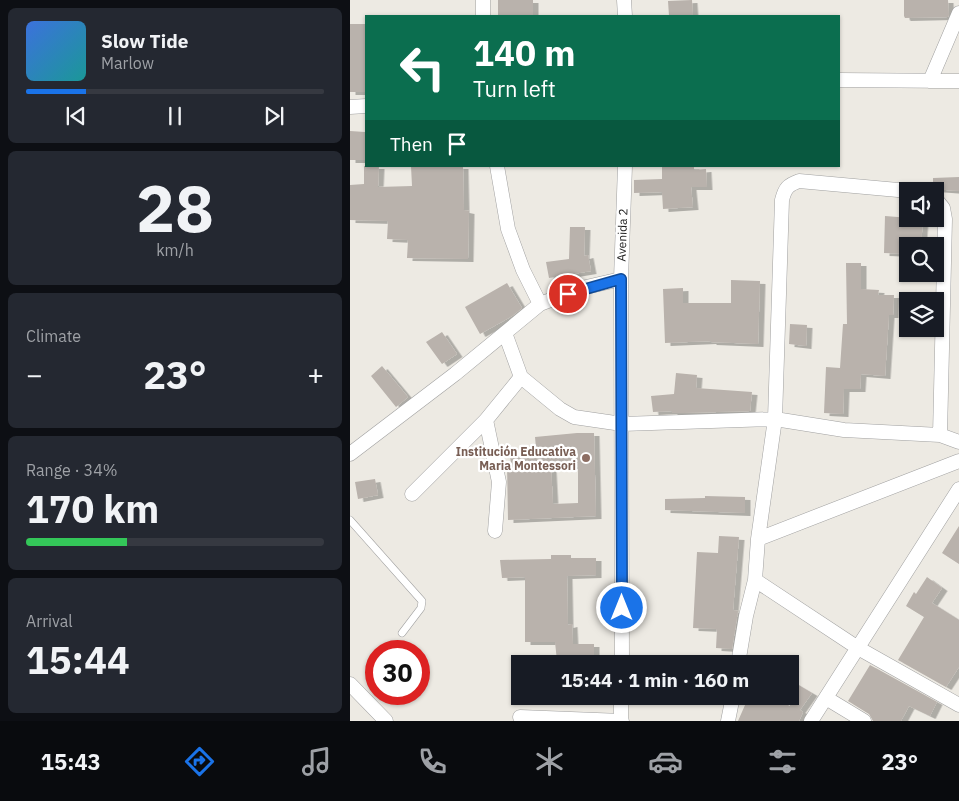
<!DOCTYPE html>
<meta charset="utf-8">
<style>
:root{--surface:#171b24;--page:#242831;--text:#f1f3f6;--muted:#9ea1a6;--line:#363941;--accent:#1a73e8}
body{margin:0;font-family:"IBM Plex Sans",sans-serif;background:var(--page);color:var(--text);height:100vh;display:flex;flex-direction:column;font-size:19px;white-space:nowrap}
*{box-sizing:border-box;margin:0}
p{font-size:16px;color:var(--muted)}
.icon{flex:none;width:28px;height:28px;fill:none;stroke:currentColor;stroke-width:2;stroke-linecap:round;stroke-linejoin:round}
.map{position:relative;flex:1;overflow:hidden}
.drawer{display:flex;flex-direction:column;gap:8px;padding:8px;background:#0d0f14;width:350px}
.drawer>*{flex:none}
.banner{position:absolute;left:15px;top:15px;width:475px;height:152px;border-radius:0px;box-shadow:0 1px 4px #0004;background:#0b6e4f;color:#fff;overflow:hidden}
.controls{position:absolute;left:549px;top:182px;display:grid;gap:10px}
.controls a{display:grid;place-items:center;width:45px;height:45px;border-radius:0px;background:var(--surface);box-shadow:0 1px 4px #0004;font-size:25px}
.speed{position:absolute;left:15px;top:640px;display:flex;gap:10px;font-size:25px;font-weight:700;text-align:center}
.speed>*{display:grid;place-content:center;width:65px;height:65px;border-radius:50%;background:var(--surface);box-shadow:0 1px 4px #0004;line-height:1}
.speed .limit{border:8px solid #d22;background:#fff;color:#111}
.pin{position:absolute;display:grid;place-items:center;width:42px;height:42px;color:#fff;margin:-21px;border:2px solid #fff;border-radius:50%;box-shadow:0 1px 5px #0007}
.me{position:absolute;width:55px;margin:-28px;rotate:0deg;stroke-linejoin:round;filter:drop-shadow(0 0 4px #0008)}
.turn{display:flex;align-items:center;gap:18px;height:105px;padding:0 25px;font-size:22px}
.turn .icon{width:65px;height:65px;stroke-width:2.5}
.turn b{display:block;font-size:35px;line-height:42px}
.then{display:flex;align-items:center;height:48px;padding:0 25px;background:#0003;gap:10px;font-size:19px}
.big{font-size:38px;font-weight:700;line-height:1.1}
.drawer .tile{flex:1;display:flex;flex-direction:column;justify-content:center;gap:8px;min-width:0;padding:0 18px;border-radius:8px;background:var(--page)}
.drawer .dial{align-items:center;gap:0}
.dial b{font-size:65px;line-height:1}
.song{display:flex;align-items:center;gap:15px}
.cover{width:60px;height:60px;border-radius:8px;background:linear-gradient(135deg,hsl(220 70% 55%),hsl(180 70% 35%))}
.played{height:5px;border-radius:2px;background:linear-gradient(90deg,var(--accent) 20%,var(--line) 20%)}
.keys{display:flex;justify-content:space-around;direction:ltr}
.heat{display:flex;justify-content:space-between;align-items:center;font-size:28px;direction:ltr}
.charge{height:8px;border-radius:4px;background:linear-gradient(90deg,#34c759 34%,var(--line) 0)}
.trip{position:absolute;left:161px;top:655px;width:288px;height:50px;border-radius:0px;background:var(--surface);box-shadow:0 1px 4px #0004;font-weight:700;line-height:50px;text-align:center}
.tab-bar{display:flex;height:80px;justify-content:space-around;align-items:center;background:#090b0e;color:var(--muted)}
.tab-bar .icon{width:35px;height:35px}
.tab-bar .current{color:var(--accent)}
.tab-bar b{font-size:22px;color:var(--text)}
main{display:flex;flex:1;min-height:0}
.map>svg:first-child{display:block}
.building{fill:#b9b2ac;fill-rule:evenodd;filter:url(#shadow)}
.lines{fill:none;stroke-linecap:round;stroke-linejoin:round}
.lane-casing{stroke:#a0a0a0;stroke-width:8}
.street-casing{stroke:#a0a0a0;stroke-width:15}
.lane{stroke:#fff;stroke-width:7}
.street{stroke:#fff;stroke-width:14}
.route-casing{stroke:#114b97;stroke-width:12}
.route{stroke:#1a73e8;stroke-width:9}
.education-dot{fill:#8d6e63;stroke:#fff;stroke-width:2}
.labels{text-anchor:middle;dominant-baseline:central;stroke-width:4.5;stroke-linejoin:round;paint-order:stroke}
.street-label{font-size:12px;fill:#1c1c1c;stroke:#fff}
.education-label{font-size:12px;font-weight:bold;fill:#785e54;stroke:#fff;text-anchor:end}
</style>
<main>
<section class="drawer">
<div class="tile">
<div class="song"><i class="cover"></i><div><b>Slow Tide</b><p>Marlow</p></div></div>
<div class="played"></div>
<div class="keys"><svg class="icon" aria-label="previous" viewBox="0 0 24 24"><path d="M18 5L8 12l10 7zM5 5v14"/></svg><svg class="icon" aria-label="pause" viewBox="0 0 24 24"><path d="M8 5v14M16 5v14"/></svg><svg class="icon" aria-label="next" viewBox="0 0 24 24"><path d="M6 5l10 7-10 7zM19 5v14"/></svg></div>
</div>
<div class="tile dial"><b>28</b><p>km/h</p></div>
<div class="tile"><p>Climate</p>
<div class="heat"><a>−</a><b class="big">23°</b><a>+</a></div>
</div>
<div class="tile"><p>Range · 34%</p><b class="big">170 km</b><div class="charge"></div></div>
<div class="tile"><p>Arrival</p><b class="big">15:44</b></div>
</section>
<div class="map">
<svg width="609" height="721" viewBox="0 0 609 721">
<defs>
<filter id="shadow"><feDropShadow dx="5.5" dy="3" stdDeviation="0" flood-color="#0004"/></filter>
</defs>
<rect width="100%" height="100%" fill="#edeae3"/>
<path class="building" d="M148,0H183V16H148Z
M342,0L343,16H319L318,1Z
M554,0H598L599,15L598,17L555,18L554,16Z
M0,24H16V92H0Z
M0,131L15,132V160H0Z
M14,166H29L28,187L62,186L61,166H113L114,210L119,211L118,259L57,258L58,240L37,239L38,221L0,220V185L14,184Z
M312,166H344V170L356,169L357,187H341L343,207L313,209L312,192L284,193V180L312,179Z
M609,177V191L583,189V178Z
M535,216L573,219L571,246H558V254L534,253Z
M220,227H235L234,256L238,255L241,271L199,278L196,262L219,259Z
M496,263H511V289L529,290L528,295H544L543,315H539L535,376L511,374L510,389H494L493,414L474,413L476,367L490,368L493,324H497Z
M381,280L410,281L408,344L361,342V341L315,343L313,289L333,288V303H381Z
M157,283L172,308L162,316L130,334L115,307Z
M440,324L457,325L456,346L439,344Z
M92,332L107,354L92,364L76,342Z
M32,366L58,397L46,407L21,376Z
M326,373L347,375L346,388L402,392L400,411L334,413H322V411L303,412L301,396L324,394Z
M227,433H244L246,516L158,520L157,463H161L160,456H170L169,450L186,448L185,437ZM228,466V503L203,504L201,467Z
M25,479L28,495L8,499L5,482Z
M355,496L395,497V513L315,510V499L355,498Z
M609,526V564L592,553Z
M369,536L389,537L383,610L388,611L382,649L366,648L367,629L343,628L347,552L368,553Z
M201,555H221V558H246V575L217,576L218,625L222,624L223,644H244V658H222L223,660L207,661L205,642H175V577L152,578L150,560L201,559Z
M577,577L592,588L582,603L609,620V667L596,687L548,660L574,617L556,606L564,592L566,594Z
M520,665L587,702L580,716L559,706L551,721H523L519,714L498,701Z
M440,680L462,693L450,710L453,712L449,721H388L399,696H418L440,706Z"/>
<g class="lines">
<defs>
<path id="lane" d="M0,520L72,601L71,608L52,633"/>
<path id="street" d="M133,0V16
M274,0L275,16
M489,80L609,81
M580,81L609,13
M0,107L16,106
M147,166L158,229L173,270L190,304
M585,198L593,208L595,219L590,435
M155,333L171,377L210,409L224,417L272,424L425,419L494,430L590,435L609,442
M136,420L149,482L145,531
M0,454L105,374L190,304L232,288L271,279
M62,494L136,420L171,377
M408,539L609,461
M405,580L508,648L609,705
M272,664L271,279L275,166
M388,664L396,616L405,580L408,539L425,419L432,200C435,188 438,185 449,181L559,191
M0,684L36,721
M476,698L514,721
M170,717L272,721
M271,721V696
M378,721L383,696
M461,721L609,489"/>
</defs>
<use href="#lane" class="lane-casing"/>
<use href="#street" class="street-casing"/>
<use href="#lane" class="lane"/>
<use href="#street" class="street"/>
</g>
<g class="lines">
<defs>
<path id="route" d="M218,294L271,279L272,608"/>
</defs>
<use href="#route" class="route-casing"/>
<use href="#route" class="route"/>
</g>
<circle class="education-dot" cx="236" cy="458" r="5"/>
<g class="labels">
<g class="street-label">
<text transform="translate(272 235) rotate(-88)">Avenida 2</text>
</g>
<g class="education-label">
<text x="226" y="451">Institución Educativa<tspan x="226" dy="14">Maria Montessori</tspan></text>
</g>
</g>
</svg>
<div class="controls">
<a><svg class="icon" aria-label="sound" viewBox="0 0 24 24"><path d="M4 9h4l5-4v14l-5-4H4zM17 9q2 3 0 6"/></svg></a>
<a><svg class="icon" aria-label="search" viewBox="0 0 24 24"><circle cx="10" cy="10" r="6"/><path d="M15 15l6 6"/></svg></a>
<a><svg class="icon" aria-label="layers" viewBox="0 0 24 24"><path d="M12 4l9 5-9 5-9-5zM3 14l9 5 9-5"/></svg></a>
</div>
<div class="speed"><div class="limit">30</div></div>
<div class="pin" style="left:218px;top:294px;background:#d93025"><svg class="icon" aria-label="arrive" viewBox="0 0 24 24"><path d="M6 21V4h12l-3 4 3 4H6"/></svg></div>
<svg class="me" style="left:272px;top:608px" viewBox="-20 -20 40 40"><circle r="17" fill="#1a73e8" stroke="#fff" stroke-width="3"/><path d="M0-11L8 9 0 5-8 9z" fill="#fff"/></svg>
<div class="trip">15:44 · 1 min · 160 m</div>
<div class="banner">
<div class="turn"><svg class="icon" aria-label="left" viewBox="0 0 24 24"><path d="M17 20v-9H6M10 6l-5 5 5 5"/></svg><div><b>140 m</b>Turn left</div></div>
<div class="then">Then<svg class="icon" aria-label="arrive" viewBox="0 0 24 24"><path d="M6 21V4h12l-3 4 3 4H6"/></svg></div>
</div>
</div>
</main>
<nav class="tab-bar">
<b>15:43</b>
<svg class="icon current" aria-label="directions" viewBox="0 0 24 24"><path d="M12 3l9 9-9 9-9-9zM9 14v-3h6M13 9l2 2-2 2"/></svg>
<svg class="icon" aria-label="music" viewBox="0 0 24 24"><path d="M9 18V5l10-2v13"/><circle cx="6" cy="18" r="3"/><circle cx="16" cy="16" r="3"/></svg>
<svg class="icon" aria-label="phone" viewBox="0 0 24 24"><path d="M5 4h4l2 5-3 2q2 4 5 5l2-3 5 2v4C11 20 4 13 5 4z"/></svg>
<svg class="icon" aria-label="climate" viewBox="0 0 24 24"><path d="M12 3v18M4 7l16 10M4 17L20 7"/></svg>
<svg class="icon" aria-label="car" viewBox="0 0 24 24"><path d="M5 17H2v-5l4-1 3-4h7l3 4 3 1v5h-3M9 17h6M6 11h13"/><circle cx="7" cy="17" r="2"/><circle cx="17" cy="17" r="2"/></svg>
<svg class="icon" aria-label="filters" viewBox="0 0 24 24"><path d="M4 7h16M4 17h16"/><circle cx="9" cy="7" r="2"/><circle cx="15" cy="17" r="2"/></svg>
<b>23°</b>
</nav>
